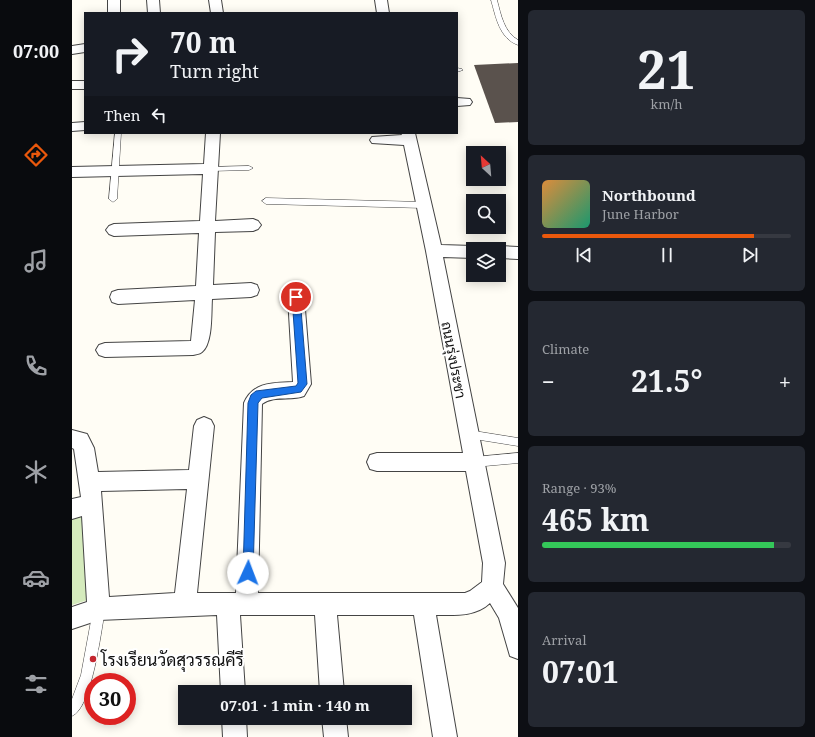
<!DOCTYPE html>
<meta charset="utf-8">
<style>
:root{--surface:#171b24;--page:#242831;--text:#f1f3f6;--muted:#9ea1a6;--line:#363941;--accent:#ea580c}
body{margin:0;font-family:"Noto Serif",Sarabun,serif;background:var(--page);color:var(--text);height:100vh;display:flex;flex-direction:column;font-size:15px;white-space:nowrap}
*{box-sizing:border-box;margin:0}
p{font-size:13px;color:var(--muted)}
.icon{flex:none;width:22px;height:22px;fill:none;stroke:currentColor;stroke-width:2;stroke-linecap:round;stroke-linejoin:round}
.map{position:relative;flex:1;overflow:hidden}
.drawer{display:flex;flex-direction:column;gap:10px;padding:10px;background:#0d0f14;width:297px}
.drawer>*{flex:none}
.banner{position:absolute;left:12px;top:12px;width:374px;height:122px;border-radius:0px;box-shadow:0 2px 10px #0003;background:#171b24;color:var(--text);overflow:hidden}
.needle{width:26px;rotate:334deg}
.fabs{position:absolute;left:394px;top:146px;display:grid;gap:8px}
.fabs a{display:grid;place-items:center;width:40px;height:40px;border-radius:0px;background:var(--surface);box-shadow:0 2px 10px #0003;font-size:20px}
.speed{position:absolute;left:12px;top:673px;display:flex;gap:8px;font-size:20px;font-weight:700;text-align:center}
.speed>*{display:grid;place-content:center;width:52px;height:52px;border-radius:50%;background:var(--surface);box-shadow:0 2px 10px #0003;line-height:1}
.speed .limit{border:6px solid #d22;background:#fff;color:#111}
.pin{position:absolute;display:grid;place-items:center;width:34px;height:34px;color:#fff;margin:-17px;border:2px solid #fff;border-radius:50%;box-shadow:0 1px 4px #0007}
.me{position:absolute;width:44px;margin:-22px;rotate:2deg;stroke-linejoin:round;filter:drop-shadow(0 0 3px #0008)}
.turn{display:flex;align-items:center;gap:14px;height:84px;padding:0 20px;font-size:18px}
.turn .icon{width:52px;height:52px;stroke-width:2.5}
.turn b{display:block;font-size:28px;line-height:34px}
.then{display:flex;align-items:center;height:38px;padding:0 20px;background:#0003;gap:8px;font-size:15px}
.big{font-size:30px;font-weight:700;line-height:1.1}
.drawer .widget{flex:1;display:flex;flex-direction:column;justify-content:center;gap:6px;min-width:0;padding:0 14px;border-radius:6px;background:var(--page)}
.drawer .dial{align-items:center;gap:0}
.dial b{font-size:52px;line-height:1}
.song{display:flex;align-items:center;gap:12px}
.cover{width:48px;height:48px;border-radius:6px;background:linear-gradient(135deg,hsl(30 70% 55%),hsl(160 70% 35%))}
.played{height:4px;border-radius:2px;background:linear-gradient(90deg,var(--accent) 85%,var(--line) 85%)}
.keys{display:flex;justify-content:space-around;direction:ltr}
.heat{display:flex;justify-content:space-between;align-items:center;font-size:22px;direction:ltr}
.charge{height:6px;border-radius:3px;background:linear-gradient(90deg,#34c759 93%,var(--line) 0)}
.trip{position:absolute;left:106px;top:685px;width:234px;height:40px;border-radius:0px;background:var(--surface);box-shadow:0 2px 10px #0003;font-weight:700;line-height:40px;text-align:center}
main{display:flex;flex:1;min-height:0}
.tabs{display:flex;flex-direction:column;width:72px;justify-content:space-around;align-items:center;background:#090b0e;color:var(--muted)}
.tabs .icon{width:28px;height:28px}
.tabs .current{color:var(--accent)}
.tabs b{font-size:18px;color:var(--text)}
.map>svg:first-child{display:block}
.green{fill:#d5ebbd}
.building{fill:#5a524d}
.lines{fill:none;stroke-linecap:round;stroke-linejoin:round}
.lane-casing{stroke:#444;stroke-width:1}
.street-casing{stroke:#444;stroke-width:2}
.lane{fill:#fff;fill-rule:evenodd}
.street{fill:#fff;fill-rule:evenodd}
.route{fill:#1a73e8;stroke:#114b97}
.poi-dot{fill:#c4262e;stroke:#fff;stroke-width:1.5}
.labels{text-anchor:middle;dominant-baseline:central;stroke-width:4;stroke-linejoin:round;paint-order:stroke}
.street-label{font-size:14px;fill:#111;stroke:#fff}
.near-poi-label{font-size:17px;fill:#111;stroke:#fff;text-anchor:start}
</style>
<main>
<nav class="tabs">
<b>07:00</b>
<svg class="icon current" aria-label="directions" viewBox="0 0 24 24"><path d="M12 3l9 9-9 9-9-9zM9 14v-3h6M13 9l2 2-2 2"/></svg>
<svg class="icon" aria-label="music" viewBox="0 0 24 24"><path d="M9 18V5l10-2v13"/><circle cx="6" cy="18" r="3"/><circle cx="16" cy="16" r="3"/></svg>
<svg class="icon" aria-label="phone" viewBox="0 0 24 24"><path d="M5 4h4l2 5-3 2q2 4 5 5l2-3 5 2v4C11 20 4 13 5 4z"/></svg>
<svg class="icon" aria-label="climate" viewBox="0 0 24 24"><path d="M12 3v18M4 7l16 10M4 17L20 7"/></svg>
<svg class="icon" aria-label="car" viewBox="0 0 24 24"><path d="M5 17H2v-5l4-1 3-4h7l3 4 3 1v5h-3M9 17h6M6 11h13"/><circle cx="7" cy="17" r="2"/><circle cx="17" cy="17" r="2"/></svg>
<svg class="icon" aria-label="filters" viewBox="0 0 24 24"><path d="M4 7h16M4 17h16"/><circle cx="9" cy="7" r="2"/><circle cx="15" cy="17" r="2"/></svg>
</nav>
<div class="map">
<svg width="446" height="737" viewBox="0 0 446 737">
<rect width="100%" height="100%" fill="#fffdf5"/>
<path class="green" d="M11,514L16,600L0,605V517Z"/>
<path class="building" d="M446,63V122L423,123L402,65Z"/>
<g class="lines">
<defs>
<path id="lane" d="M419,0H425C429,15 432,32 446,40V45C427,38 424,17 419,0Z
M385,68L390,69L391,70L385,72Z
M43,133H49L45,199L41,202L37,199Z
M177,166L181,168L177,170L138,171L134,169L138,167Z
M194,198L352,202L356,205L352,208L194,204L190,201Z
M396,430L446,438V446L396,438L393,437L391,434L393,431Z
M446,453V463L402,467L399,465L397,462L399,459L402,457Z
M27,604L31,606L33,610C29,631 20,708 0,716V699L9,675L21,610L23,606Z"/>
<path id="street" d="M36,0H48V13H36Z
M75,0H87L88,13H76Z
M137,0H149L151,13H139Z
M303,0H315L317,13H305Z
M13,44V52L0,54V46Z
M0,81H13V89H0Z
M385,98L398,99L400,102L398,105L385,106Z
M13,122V130L0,131V123Z
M134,133H148L143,221L181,219L186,221L189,225L186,229L181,231L143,232L141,285L179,283L185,285L187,290L185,295L179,297L140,299C139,312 141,343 130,352C128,354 124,354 121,355L33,357L27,355L24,350L27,345L33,343L119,341L123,300L46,304L40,302L38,297L40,292L46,290L124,286L127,233L42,236L37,234L34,230L37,226L42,224L128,221L131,174L0,177V167L132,164Z
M329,133H343L369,245L401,246L407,249H401V258L371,257L433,563L431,584L446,608V659L438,656L427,618L418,603C403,617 383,615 364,615L385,737H361L342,615H265L272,692H248L243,615H168L173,692H149L145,615L27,620L0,629V607L15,602L10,516L0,519V499L9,497L2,449L0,448V430L15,434L22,448L26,472L117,470L122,426L125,420L132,417L139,420L142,426L125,593H164L172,403C181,382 200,383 221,382L216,297L218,292L224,290L230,292L232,297L239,384L232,396C219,401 202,395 190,404L186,593H393L398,591L410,582L411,563L394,471H305L298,469L295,462L298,455L305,453H391L354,251L332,145L300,143L298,140L300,137L330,135ZM115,489L103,593L37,597L29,491Z
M427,246L446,247V259L427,258V249H421Z
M150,718H174L175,737H151Z
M250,718H274L276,737H252Z"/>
</defs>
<use href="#lane" class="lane-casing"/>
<use href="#street" class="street-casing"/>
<use href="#lane" class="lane"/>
<use href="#street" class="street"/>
</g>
<path class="route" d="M224,294L228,297L235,384L229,392L190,398L186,403L181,573L180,577L176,579L172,577L171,573L176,403L179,395L184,391L224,386L226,383L220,297Z"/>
<circle class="poi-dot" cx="21" cy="659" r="4"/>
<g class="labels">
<g class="street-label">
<text transform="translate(382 360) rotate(79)">ถนนรุ่งประชา</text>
</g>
<g class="near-poi-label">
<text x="29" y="659">โรงเรียนวัดสุวรรณคีรี</text>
</g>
</g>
</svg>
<div class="fabs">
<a><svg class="needle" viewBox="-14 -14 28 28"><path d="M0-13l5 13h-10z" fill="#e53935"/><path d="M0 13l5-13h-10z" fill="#9ea1a6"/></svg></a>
<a><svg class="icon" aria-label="search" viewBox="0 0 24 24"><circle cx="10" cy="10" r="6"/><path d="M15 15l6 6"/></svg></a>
<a><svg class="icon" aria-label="layers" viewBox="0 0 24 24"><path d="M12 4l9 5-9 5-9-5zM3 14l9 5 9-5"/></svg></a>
</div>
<div class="speed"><div class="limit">30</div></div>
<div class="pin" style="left:224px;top:297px;background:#d93025"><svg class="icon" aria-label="arrive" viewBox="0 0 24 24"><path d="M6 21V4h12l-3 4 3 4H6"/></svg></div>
<svg class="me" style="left:176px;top:573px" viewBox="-20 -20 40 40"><circle r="19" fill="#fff"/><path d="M0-13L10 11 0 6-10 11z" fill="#1a73e8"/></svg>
<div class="trip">07:01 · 1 min · 140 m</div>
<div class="banner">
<div class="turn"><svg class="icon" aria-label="right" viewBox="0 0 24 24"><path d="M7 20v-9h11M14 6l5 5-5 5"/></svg><div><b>70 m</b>Turn right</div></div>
<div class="then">Then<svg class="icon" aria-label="left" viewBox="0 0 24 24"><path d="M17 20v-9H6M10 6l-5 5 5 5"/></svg></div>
</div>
</div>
<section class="drawer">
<div class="widget dial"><b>21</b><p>km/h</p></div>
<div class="widget">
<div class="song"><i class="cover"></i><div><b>Northbound</b><p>June Harbor</p></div></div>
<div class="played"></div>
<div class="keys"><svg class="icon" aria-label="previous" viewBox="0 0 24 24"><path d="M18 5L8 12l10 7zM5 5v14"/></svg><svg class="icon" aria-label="pause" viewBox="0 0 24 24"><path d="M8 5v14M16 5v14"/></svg><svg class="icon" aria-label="next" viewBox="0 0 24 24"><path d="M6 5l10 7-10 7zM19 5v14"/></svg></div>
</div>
<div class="widget"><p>Climate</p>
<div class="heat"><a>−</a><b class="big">21.5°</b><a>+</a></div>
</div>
<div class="widget"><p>Range · 93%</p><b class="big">465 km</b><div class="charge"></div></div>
<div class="widget"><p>Arrival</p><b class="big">07:01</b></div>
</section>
</main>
